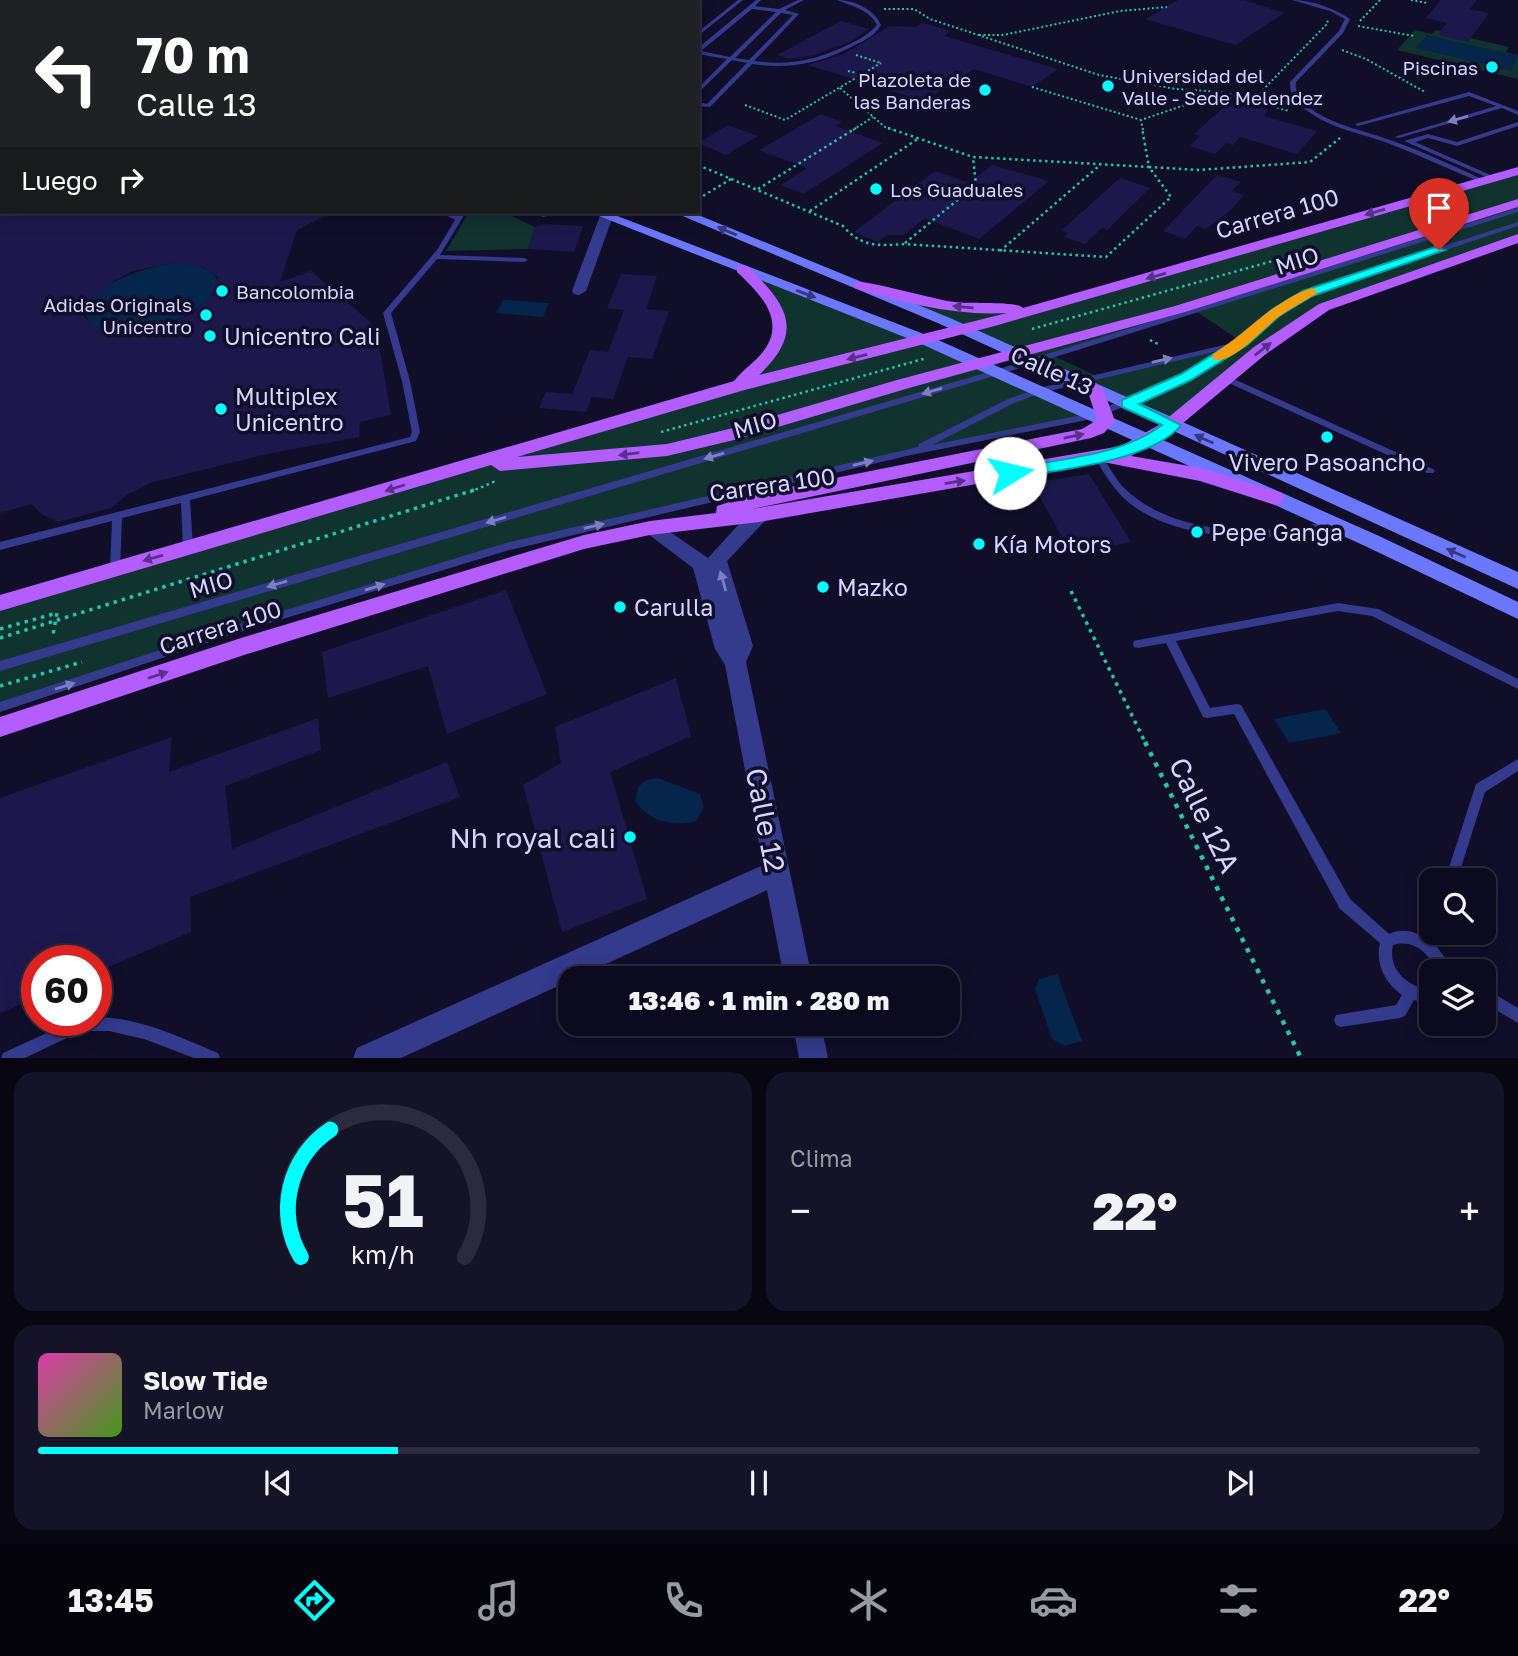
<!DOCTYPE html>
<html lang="es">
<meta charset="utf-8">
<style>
:root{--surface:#0c0a1f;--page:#151328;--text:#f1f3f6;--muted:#9a9aa4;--line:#2c2b3d;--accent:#01feff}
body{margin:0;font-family:"Golos Text",sans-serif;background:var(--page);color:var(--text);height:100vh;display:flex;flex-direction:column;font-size:26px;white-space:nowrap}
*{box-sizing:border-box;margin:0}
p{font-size:23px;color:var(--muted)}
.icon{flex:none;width:38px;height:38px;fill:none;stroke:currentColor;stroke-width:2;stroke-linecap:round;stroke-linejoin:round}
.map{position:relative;height:1058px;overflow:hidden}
.sheet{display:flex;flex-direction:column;gap:14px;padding:14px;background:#070611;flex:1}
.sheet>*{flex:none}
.hud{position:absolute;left:0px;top:0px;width:700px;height:214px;box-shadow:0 4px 18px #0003,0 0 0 2px var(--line);background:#202124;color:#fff;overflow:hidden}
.buttons{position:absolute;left:1419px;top:868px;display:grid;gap:14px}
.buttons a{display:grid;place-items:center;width:77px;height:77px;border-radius:14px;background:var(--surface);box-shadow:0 4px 18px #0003,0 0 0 2px var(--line);font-size:35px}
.speed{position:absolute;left:21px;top:945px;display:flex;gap:14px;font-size:35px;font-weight:700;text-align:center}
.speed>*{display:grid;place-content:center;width:91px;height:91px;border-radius:50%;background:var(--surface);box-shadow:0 4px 18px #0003,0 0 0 2px var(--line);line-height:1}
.speed .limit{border:10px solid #d22;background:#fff;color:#111}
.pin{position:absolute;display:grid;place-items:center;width:60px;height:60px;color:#fff;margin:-72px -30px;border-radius:50% 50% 50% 0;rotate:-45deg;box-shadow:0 0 7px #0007}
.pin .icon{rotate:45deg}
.me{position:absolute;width:77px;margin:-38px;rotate:81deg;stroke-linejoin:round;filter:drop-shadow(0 0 5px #0008)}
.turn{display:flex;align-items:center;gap:24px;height:147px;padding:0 21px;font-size:32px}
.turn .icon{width:91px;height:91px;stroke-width:2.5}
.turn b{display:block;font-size:49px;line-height:60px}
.then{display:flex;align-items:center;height:66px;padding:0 21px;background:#0003;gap:14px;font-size:26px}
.big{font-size:52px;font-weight:800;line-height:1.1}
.sheet .card{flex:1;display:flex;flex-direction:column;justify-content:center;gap:10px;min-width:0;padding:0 24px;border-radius:21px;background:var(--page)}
.sheet .dial{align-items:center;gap:0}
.dial svg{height:182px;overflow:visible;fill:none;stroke:var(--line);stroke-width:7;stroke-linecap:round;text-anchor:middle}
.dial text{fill:var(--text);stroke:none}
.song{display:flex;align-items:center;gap:21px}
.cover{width:84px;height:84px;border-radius:10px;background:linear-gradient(135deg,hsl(320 70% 55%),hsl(100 70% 35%))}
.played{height:7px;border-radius:4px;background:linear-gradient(90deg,var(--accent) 25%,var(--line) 25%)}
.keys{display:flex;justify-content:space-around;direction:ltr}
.heat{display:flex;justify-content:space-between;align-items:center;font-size:38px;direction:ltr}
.sheet .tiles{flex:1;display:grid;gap:14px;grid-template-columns:1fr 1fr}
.card:last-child{grid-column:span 2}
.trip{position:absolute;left:558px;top:966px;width:402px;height:70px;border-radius:21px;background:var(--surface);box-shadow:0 4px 18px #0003,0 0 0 2px var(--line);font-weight:800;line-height:70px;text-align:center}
.tabs{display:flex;height:112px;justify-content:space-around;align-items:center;background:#05040c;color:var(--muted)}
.tabs .icon{width:49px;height:49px}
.tabs .current{color:var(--accent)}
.tabs b{font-size:32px;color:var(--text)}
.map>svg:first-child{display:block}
.green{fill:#10332f;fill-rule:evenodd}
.water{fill:#06254a}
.building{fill:#1d184b;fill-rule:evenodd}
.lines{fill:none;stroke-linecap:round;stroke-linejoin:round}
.path-far3{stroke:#25c4ab;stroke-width:2;stroke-dasharray:2 2.5;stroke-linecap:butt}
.path-far2{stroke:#25c4ab;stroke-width:2.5;stroke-dasharray:2.5 3.5;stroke-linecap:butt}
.path-far1{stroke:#25c4ab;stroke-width:3.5;stroke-dasharray:3.5 5;stroke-linecap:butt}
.path{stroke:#25c4ab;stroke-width:4.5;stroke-dasharray:4.5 7;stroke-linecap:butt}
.service{fill:#343a8c;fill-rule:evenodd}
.minor{fill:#343a8c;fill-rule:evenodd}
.secondary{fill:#6c77ff;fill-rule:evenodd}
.primary{fill:#b35cff;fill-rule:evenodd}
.oneway{fill:#7d80c0}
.oneway2{fill:#593189}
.oneway3{fill:#35387f}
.route{fill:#01feff;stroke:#01a5a6;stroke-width:2}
.slow{fill:#f59e0b}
.poi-dot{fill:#01feff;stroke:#100e29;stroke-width:2.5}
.labels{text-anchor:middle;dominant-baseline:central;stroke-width:7;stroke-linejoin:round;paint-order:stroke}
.far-poi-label{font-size:19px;fill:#d6d5ff;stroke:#100e29;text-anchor:end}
.street-label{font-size:23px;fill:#d6d5ff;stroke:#100e29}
.poi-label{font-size:23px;fill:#d6d5ff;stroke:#100e29;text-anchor:start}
.near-street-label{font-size:28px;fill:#d6d5ff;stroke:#100e29}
.near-poi-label{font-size:28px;fill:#d6d5ff;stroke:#100e29;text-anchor:end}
</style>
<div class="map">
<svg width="1518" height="1058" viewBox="0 0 1518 1058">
<rect width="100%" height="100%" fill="#100e29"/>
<path class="green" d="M1415,30L1432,34L1436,30L1509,47L1506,52L1518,55V79L1397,50Z
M1518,171V238L1324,307L1173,425L892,295L1005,309L1044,306ZM1197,312L1242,342L1095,375L1051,355Z
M469,212H503L535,227L528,249L446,251Z
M742,269L1094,416L911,452L506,547L0,707V603L737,386L782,327Z"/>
<path class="water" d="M1427,35L1518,56L1511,71L1416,48Z
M172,263C274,266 180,340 113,330C104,329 94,329 89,321C69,288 153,266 172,263Z
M503,300L549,303L543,317L496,313Z
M1325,709L1341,733L1289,743L1274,719Z
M658,778L700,794L704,808L696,821C674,827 649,822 635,801L638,787L646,780Z
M1057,974L1082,1041L1064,1046L1052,1039L1035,989L1039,979Z"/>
<path class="building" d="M1178,0H1244L1284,13L1235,45L1145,19Z
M1441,0H1477L1470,9L1489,13L1468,42L1438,35L1447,23L1426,18Z
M841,21L869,29L849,42L814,55L790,59L777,55Z
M923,23L951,31L944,36L1058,69L1032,87L974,69L924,101L808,65L844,54L890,26L915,27Z
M1229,102L1241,106L1245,103L1269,110L1263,116L1317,131L1297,154L1240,137L1233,145L1226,143L1215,154L1190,146L1200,136L1194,134Z
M821,114L842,122L835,126L883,143L803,194L781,185L807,168L759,150Z
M728,125L758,136L726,155L698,143Z
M992,165L1049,181L979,239L925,218L904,235H887L878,242L854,232L935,171L969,183Z
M1217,175L1241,182L1232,191L1244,195L1231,210L1206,229L1197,226L1185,239L1163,231Z
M1120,178L1150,188L1107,230L1102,228L1085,244L1064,237L1068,233L1062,230Z
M0,212H334L297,230L280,282L311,271L376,327L391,415L360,422L359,437L267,454L150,483L127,495L111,508L58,522L41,514L32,504L0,513ZM172,263L203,267L218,277L215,293L192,314L153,330L132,333L98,328L84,317L90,301L115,280L133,271Z
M543,224L583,226L574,252L528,249L535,227Z
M621,274L657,276L646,309L669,311L652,359L628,357L613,399L592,397L586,412L539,408L546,392L572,394L590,350L608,352L624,310L607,308Z
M1089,474L1131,542L1071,553L1032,483Z
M506,590L547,694L447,734L428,666L328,698L322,652Z
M676,678L691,736L610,772L647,899L562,932L523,785L561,763L555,727Z
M318,718L321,750L225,786L232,849L447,762L460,797L190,897L191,932L96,972V961H37V998L0,1013V798L172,737L169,772Z"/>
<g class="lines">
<path class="path-far3" d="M142,0L146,2
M1411,0L1427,3
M469,2L473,0
M884,9H914L930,19L1099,75L1176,89L1221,92
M1360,21L1380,0
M1358,26L1414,36
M979,35H1003L1120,11L1167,7
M1342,50L1366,59L1425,92
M856,55L881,63
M848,71L860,74
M1032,87L1141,120
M840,88L885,127L893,130
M1253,100L1328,23L1327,20
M745,105L785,120L881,63
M853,130L873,117
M1143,130L1141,120L1223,92L1289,111"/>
<path class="path-far2" d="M888,128L973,157L1149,167L1142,128
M698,165L843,226C861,247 878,246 904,244L1106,257L1171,197L1149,167L1199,170L1310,162L1340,138
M758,189L856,128
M698,199L731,179
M810,211L919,138
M905,243L976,185L973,157
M1000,251L1099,166
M1032,329L1308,251
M1150,340L1160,345
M661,432L927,358
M470,492L496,481"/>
<path class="path-far1" d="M1071,591L1146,744
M0,629L57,613L53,635
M0,638L474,490
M0,686L82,662"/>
<path class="path" d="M1145,742L1301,1058"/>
<path class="service" d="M738,0H743L698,36V32Z
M756,0H761L755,6L779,9L798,0H804L785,10L799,14L754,61C791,66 817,60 850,44C860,39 869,34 877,25C869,9 851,6 837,0C854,0 874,9 881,25C875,35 866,40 855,45C822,63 789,70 752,64L710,107L698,106V102L707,104L747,63L732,60L698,93V88L727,59L698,54V48ZM752,9L776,12L730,57L701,51ZM781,13L793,15L749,60L735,58Z
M1292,0C1312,0 1334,8 1350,19L1343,33L1296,82C1294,94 1302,102 1311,109C1335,126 1366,131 1393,141C1424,152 1454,166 1484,180V182H1480C1448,169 1417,154 1385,142C1359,133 1331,128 1309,112C1298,105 1289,95 1290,82L1339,31L1345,19L1330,11Z
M0,20H2V23H0Z
M1469,92L1518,111V115L1502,108L1399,138L1394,137L1496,106L1469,96L1358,126L1355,124Z
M2,99V103L0,104V100Z
M0,114H2V118H0Z
M1518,122V126L1457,146L1428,138L1415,142L1495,177L1496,178L1493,180L1404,141L1428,134L1457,142Z
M0,130H2V134H0Z
M1518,208V212L1001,374L0,671V661L995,370Z
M440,212H448L457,216L460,212H466L440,255L524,258L528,260L524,262L437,259L391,313L410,381L420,432L416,441L190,500L193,548L191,551H185L183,548L181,503L122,518L120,569L119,572H111L110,569L112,521L0,550V542L410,437L412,432L402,381L383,313L437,250L455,220Z
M534,212H542L548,216L543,217Z
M1518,222V226L1310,295L1277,316L1245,344L1189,379L1097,418L911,455L506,551L240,632L0,712V702L240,624L506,543L918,447L919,444L1008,399L1039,388L1237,342L1271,312L1304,291ZM1226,349L1183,375L1092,413L932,445L1014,403L1041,393Z
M1225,375L1433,469L1435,471L1433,473H1427L1222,380L1221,378Z
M1099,455L1102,456C1109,466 1115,478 1123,487C1175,538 1267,536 1333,520L1338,524L1336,527C1278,543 1188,543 1136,508C1117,495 1106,477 1095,458Z
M1338,603L1378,609L1518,679V689L1372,616L1338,611L1176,641L1210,708L1237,704L1241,705L1350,899L1389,934C1403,928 1413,931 1426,938L1429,928L1432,927V933H1441L1437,947L1445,958L1452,971H1438C1427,953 1415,939 1393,945C1387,970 1409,988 1432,990V1004L1414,1000L1405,1016L1400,1018L1341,1027L1336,1025L1334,1020L1336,1015L1396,1005L1402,995C1385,983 1375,964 1380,943L1340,909L1234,714L1207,718L1203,717L1166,643L1138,648L1134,647L1133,644L1134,641L1138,640Z
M1518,759V771L1485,792L1457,880H1445L1476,784Z
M1484,988L1518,1008V1023L1484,1003Z
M96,1017C139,1017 179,1037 218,1053L220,1058H194L144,1039L109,1031H91L73,1035L25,1058H1L3,1053L73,1021L96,1020Z"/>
<path class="minor" d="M601,213L613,216L586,291L579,295L574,294L572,291Z
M759,508L768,515L766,520L727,561L753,646L746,662L812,978H784L767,890L401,1058H353L357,1048L763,865L725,665L715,649L693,568L640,528L643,523H657L708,558L752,510Z
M793,1024H821L828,1058H799Z"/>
<path class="secondary" d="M110,0H122L124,2H111Z
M165,0H178L180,2H166Z
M589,212H607L929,336L1379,536L1518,602V619L1365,546L917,342Z
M673,212H691L950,318L1518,572V589L940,324Z"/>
<path class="primary" d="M1518,167V175L991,327L741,391L517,457L667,444L733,428L897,380L1175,306L1518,199V207L1185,312L909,388L734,440L667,456L500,471L491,465L0,611V595L734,381C743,369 757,361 765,349C786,318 758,292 737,272V266H747C787,304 806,331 759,375L1007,313C955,316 904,303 854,288V282C865,279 935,300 955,302C969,304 1018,301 1023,308Z
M1518,234V243L1329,310L1266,354L1171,433L1131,456L1201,468L1282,493L1284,498L1282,503L1275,505L1200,481L1103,462L759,522L650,535L584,549L241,656L0,737V717L241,638L584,535L650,521L716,513L717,506L754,494L1082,429L1097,420L1087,389L1095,384L1103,389L1115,421L1104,433L1091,438L752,509L1121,446L1159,425L1254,347L1319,304Z"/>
</g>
<defs><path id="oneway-solid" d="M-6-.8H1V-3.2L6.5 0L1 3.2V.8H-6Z" transform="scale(1.75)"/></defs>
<g class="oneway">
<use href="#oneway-solid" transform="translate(1458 119) rotate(164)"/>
<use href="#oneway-solid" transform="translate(1162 360) rotate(-13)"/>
<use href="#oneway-solid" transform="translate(932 391) rotate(164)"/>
<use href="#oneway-solid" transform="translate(714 456) rotate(164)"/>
<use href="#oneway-solid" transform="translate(863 463) rotate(-13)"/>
<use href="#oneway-solid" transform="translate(496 520) rotate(164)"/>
<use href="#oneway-solid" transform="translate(594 526) rotate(-13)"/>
<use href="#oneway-solid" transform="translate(723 581) rotate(-106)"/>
<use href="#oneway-solid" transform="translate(277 584) rotate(164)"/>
<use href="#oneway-solid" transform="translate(375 587) rotate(-17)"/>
<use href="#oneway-solid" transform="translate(65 686) rotate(-18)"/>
</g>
<g class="oneway2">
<use href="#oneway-solid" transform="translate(1375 212) rotate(164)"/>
<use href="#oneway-solid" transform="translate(1156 276) rotate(164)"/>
<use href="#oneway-solid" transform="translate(963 307) rotate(-175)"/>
<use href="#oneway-solid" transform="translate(1263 349) rotate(-38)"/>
<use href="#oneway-solid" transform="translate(857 357) rotate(166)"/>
<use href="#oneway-solid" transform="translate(1074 436) rotate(-12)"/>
<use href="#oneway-solid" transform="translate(629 454) rotate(173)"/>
<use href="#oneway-solid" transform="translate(955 482) rotate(-9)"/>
<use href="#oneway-solid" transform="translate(395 488) rotate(162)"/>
<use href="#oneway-solid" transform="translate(153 558) rotate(164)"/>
<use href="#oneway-solid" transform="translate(158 675) rotate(-18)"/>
</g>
<g class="oneway3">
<use href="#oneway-solid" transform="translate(727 231) rotate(-157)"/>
<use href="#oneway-solid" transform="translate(806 294) rotate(21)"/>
<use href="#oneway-solid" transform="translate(1204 439) rotate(-156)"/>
<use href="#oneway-solid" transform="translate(1456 553) rotate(-156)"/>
</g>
<path class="route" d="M1435,247L1445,250L1312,296L1279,316L1247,345L1191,380L1139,404L1181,425C1153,461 1054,471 1010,478L1002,473L1010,468C1061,459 1120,456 1162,425L1122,407V400L1181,374L1238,339L1270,311L1303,291Z"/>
<path class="slow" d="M1312,288L1318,292L1316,294C1303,302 1289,309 1277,318C1262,330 1233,364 1213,360V354C1246,334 1274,300 1312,288Z"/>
<g class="poi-dot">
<circle cx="1492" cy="67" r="7"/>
<circle cx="1108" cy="86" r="7"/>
<circle cx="985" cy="90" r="7"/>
<circle cx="876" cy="189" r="7"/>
<circle cx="222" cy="291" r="7"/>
<circle cx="206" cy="315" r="7"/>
<circle cx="210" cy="336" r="7"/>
<circle cx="221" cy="409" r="7"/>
<circle cx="1327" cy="437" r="7"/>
<circle cx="1197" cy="532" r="7"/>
<circle cx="979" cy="544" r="7"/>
<circle cx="823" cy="587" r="7"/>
<circle cx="620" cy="607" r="7"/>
<circle cx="630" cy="837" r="7"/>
</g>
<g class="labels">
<g class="far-poi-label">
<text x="1478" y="67">Piscinas</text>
<text x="1122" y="75" text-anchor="start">Universidad del<tspan x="1122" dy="22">Valle - Sede Melendez</tspan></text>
<text x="971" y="79">Plazoleta de<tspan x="971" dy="22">las Banderas</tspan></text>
<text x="890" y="189" text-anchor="start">Los Guaduales</text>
<text x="236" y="291" text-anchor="start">Bancolombia</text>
<text x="192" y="304">Adidas Originals<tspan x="192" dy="22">Unicentro</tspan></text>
</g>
<g class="street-label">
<text transform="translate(1277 213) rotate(-16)">Carrera 100</text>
<text transform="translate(1297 260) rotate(-18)">MIO</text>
<text transform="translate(1052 370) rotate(24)">Calle 13</text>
<text transform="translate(755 424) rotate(-16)">MIO</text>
<text transform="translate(772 484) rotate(-8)">Carrera 100</text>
<text transform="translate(211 584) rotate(-16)">MIO</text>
<text transform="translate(220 627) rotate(-18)">Carrera 100</text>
</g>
<g class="poi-label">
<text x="224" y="336">Unicentro Cali</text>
<text x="235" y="396">Multiplex<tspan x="235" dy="26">Unicentro</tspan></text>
<text x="1327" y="462" text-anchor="middle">Vivero Pasoancho</text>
<text x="1211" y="532">Pepe Ganga</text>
<text x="993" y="544">Kía Motors</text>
<text x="837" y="587">Mazko</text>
<text x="634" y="607">Carulla</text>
</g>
<g class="near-street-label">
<text transform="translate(1205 815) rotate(64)">Calle 12A</text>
<text transform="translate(766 820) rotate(79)">Calle 12</text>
</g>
<g class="near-poi-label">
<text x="616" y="837">Nh royal cali</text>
</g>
</g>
</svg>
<div class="buttons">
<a><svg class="icon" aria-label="search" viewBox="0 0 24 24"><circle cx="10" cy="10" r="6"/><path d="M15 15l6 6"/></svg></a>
<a><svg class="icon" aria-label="layers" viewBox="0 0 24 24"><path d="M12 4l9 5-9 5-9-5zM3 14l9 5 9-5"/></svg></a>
</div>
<div class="speed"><div class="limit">60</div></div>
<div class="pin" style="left:1439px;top:250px;background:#d93025"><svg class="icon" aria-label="arrive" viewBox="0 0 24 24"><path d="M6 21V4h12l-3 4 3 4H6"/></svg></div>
<svg class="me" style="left:1010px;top:473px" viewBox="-20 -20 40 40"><circle r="19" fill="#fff"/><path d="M0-13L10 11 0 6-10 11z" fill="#01feff"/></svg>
<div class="trip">13:46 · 1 min · 280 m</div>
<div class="hud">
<div class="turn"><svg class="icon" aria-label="left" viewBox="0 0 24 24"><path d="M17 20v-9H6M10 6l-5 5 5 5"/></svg><div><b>70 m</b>Calle 13</div></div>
<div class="then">Luego<svg class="icon" aria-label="right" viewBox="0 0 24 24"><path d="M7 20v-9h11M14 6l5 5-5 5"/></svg></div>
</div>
</div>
<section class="sheet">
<div class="tiles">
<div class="card dial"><svg viewBox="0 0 100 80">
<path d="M14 69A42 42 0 1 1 86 69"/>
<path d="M14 69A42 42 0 0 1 27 13" stroke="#01feff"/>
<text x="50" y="56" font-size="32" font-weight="700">51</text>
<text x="50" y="72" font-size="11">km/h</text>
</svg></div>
<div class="card"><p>Clima</p>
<div class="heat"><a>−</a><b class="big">22°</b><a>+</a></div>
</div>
<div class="card">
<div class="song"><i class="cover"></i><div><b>Slow Tide</b><p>Marlow</p></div></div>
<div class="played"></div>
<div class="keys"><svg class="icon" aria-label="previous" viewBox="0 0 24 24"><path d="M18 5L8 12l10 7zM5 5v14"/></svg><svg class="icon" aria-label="pause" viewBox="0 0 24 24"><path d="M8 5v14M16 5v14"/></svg><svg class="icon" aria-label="next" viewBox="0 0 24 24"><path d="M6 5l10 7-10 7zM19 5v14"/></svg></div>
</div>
</div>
</section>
<nav class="tabs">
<b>13:45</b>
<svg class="icon current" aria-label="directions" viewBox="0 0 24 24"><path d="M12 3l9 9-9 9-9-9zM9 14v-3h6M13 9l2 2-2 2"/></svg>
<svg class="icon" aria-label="music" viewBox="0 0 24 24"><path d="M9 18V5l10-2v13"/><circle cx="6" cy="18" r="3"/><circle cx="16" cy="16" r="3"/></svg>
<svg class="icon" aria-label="phone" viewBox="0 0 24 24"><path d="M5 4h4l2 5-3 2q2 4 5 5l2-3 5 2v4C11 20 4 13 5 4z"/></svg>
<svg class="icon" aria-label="climate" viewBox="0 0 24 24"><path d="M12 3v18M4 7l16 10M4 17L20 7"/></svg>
<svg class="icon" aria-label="car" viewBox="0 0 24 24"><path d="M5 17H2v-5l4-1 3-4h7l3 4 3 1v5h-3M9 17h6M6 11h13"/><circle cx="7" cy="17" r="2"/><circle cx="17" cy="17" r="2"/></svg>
<svg class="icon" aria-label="filters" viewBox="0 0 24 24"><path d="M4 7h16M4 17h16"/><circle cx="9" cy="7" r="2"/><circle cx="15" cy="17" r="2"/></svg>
<b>22°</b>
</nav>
